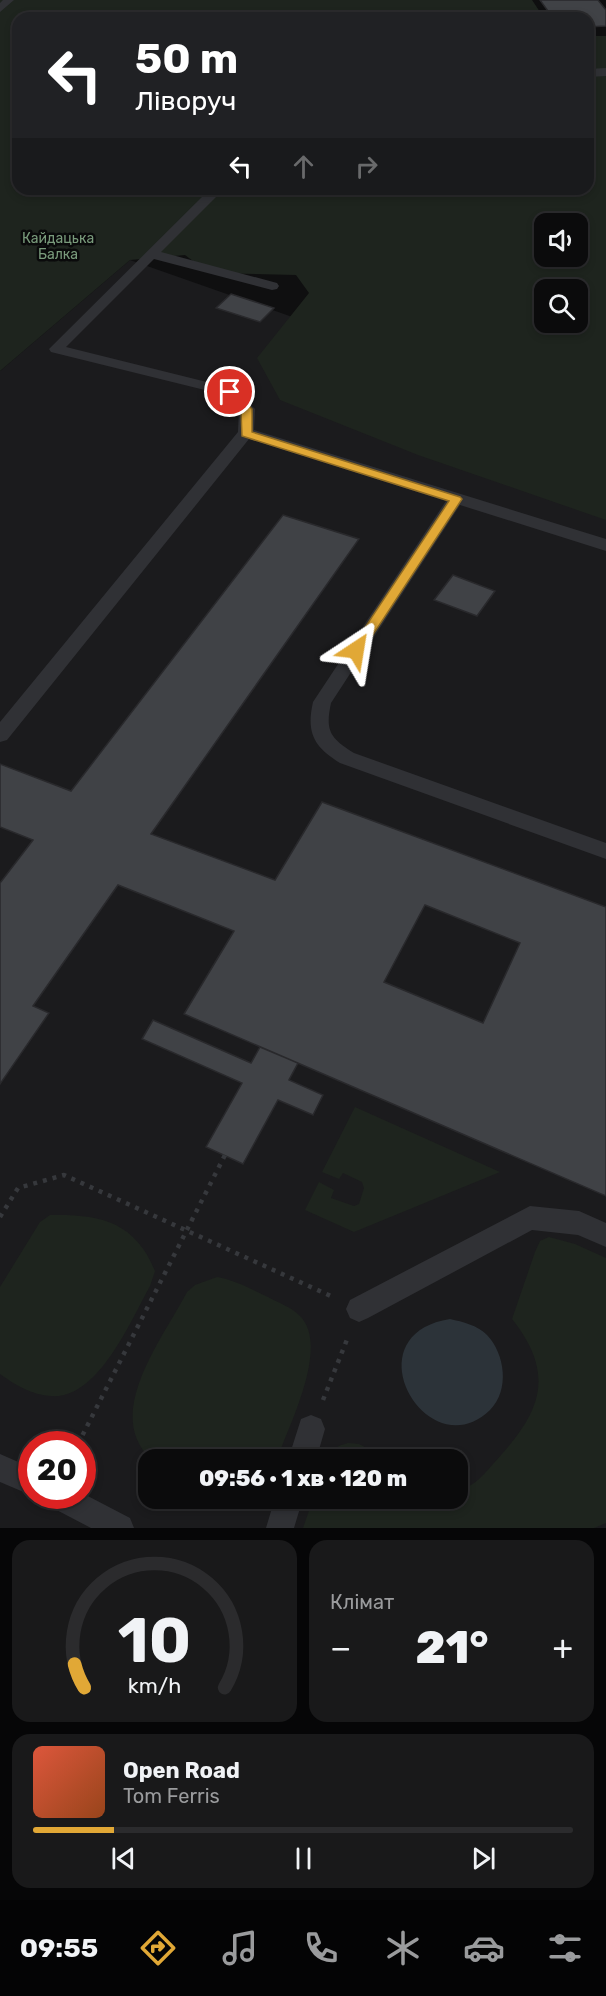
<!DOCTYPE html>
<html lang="uk">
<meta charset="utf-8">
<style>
:root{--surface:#0b0b0c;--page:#19191a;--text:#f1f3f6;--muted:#9a9b9d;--line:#2b2b2d;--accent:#e1a836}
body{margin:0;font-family:Rubik,sans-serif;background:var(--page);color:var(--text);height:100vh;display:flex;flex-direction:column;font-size:22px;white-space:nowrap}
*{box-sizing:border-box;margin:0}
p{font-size:20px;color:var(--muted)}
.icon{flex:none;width:33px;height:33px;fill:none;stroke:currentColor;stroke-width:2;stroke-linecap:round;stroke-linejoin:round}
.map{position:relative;height:1528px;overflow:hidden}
.panel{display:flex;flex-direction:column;gap:12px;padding:12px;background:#060607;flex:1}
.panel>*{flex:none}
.guide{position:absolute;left:12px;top:12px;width:582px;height:183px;border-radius:18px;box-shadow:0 3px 9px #0003,0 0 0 2px var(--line);background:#202124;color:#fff;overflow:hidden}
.buttons{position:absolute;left:534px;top:213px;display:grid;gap:12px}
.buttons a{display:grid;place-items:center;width:54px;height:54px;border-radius:12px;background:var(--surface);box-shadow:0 3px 9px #0003,0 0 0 2px var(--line);font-size:30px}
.speed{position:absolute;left:18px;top:1431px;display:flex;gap:12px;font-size:30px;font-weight:700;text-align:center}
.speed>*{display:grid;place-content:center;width:78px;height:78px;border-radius:50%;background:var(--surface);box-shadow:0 3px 9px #0003,0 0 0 2px var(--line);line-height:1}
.speed .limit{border:9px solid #d22;background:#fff;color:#111}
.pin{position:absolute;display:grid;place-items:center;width:51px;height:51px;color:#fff;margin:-26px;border:3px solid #fff;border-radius:50%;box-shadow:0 2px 6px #0007}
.me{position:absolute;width:66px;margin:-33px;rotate:33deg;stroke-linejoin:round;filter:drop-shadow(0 0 4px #0008)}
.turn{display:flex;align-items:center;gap:21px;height:126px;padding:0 24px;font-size:27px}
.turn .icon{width:78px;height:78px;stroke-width:2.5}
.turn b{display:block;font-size:42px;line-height:51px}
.lanes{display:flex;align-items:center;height:57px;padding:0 24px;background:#0003;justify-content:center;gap:30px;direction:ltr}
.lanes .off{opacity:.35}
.big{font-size:45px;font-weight:800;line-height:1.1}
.panel .widget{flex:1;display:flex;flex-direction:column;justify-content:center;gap:9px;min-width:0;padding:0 21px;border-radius:18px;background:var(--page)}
.panel .dial{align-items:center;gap:0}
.dial svg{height:156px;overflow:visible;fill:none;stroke:var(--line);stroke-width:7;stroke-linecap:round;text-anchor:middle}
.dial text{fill:var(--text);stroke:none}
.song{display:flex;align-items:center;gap:18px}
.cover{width:72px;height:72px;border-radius:9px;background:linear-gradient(135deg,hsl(10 70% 55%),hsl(20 70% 35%))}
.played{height:6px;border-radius:3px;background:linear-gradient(90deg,var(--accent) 15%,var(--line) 15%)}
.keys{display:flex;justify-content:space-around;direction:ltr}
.heat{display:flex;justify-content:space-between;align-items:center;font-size:33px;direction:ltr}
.panel .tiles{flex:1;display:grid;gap:12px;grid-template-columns:1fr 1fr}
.widget:last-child{grid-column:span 2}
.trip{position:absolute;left:138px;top:1449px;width:330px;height:60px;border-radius:18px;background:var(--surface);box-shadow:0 3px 9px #0003,0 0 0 2px var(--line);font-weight:800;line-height:60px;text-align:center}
.tab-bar{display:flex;height:96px;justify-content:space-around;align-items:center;background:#040405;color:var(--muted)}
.tab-bar .icon{width:42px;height:42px}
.tab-bar .active{color:var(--accent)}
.tab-bar b{font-size:27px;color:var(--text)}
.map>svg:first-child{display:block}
.built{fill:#1b1b1d;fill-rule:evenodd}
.green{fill:#1e241e;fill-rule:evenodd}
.water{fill:#2c3339}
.building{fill:#404246;stroke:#29292c;stroke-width:1.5;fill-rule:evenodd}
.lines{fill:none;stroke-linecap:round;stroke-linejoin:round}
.path{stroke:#36383c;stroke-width:4.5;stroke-dasharray:4 6;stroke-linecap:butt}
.lane{fill:#303135;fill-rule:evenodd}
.route{fill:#e1a836;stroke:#926d23;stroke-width:1.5}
.labels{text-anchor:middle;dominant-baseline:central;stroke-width:5;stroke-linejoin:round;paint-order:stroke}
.far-park-label{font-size:14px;fill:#799a7b;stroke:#0a0a0b}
</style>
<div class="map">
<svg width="606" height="1528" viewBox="0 0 606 1528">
<rect width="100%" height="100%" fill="#0f0f10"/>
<path class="built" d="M130,260L606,427V1528H0V371ZM32,1444H82V1496H32ZM148,1460H458V1498H148Z"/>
<path class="green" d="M0,0H532L544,18H18V189H588V36H606V520L418,455L280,400L257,358L309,293L296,275L209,273L185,255L130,260L0,371ZM544,224H578V256H544ZM544,290H578V322H544Z
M355,1107L500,1172L354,1232L305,1210L319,1182L334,1190L331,1198L354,1206L359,1204L364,1188L362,1182L343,1173L339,1179L322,1172Z
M50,1215C99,1214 135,1221 155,1271L150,1286C131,1320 98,1400 51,1396C32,1395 15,1385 0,1374V1287L40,1222Z
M549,1237L575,1244L606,1258V1523L594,1528H303L313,1499L458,1498V1489C474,1488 484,1474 494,1463C539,1414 558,1377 512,1319L535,1252L540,1241Z
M217,1277C235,1280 251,1289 268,1297C279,1303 291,1307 300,1316C330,1346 289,1425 277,1459H151C102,1414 164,1337 187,1292L195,1285Z
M348,1443L359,1444L388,1459H327C331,1449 337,1446 348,1443Z"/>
<path class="water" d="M450,1319C463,1322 477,1325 487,1335C505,1354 510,1390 490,1410C428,1470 349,1335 450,1319Z"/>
<path class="building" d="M540,0H598L606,10V26L588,27V18H553Z
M231,294L274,308L260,322L216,308Z
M283,515L359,539L151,834L275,880L322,802L606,907V1196L184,1014L234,931L118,885L33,1006L49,1013L0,1084V883L33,840L0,827V764L71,791ZM425,905L520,943L483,1023L384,982Z
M453,575L495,591L477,616L434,600Z
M153,1020L251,1063L260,1047L298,1063L289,1080L323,1095L313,1115L278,1100L243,1164L206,1147L242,1083L142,1039Z"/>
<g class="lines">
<path class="path" d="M0,1217L18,1188L64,1175L333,1297
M323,1400L348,1337
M78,1444L225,1155"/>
<path class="lane" d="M3,0H14L0,12V3Z
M606,68V76L588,77V69Z
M210,189H224L161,252L277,283L279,286L277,289L272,290L154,259L66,347L235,389L255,409L254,430L606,539V551L460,505L331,703C325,731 330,738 354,753L606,843V859L340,763C314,747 306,733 313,702L446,501L249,439L7,740L0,742V722L238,432L239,410L225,395L51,352L49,349Z
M530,1206L579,1211L606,1223V1247L578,1235L532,1230L368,1318L359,1322L350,1318L346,1309L350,1300Z
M311,1415L321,1419L325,1429L316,1460H288L301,1419Z
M0,1454L32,1468L33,1496L0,1482Z
M82,1493L130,1518L134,1528H91L49,1506L45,1496H82Z
M275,1498H303L294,1528H266Z"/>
</g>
<path class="route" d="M230,388L234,389L252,409V432L460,497L462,499L361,653L356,655L350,650L449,501L242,436L241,410L225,392Z"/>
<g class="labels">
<g class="far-park-label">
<text x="58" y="238">Кайдацька<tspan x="58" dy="16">Балка</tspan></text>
</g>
</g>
</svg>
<div class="buttons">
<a><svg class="icon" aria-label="sound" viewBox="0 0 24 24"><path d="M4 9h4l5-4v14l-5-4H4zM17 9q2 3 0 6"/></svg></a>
<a><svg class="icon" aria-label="search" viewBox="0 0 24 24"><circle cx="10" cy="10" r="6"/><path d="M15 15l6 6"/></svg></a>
</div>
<div class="speed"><div class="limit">20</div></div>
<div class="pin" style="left:230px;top:392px;background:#d93025"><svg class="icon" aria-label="arrive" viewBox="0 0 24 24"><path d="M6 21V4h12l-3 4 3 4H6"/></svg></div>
<svg class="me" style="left:356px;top:650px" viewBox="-20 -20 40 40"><path d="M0-17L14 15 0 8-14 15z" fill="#e1a836" stroke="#fff" stroke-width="4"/></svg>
<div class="trip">09:56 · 1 хв · 120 m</div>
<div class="guide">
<div class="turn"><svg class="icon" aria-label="left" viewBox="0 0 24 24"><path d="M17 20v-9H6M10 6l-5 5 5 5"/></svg><div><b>50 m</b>Ліворуч</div></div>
<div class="lanes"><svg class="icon" aria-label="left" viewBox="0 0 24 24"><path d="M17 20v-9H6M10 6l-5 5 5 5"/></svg><svg class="icon off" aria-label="ahead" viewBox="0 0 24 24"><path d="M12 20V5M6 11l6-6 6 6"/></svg><svg class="icon off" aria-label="right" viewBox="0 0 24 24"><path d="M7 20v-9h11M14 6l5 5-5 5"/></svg></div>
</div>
</div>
<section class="panel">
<div class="tiles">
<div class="widget dial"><svg viewBox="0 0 100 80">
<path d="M14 69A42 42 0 1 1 86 69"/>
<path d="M14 69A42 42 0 0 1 9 57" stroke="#e1a836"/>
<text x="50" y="56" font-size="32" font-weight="700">10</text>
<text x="50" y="72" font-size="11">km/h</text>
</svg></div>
<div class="widget"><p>Клімат</p>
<div class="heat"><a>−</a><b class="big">21°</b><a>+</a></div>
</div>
<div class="widget">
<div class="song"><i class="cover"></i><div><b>Open Road</b><p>Tom Ferris</p></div></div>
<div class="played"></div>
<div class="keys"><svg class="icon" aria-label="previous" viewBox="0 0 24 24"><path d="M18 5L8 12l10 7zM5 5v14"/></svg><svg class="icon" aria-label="pause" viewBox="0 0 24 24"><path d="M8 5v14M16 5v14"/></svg><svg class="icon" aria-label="next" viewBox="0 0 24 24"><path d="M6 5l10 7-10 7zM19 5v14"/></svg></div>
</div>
</div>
</section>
<nav class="tab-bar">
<b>09:55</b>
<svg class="icon active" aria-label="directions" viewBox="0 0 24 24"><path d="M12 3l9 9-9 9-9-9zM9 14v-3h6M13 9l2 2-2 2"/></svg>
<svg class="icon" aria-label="music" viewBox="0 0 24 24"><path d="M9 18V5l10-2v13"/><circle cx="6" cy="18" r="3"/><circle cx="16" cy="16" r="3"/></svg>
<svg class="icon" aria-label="phone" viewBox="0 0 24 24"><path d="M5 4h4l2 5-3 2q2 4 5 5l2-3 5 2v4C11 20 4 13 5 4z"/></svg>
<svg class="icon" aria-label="climate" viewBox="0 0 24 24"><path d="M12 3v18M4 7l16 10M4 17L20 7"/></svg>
<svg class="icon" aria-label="car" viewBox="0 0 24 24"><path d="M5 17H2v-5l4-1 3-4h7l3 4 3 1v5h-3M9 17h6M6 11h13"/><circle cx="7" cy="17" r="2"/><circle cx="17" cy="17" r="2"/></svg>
<svg class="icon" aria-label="filters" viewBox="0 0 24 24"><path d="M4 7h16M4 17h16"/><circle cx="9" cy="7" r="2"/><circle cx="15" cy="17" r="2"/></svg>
</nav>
